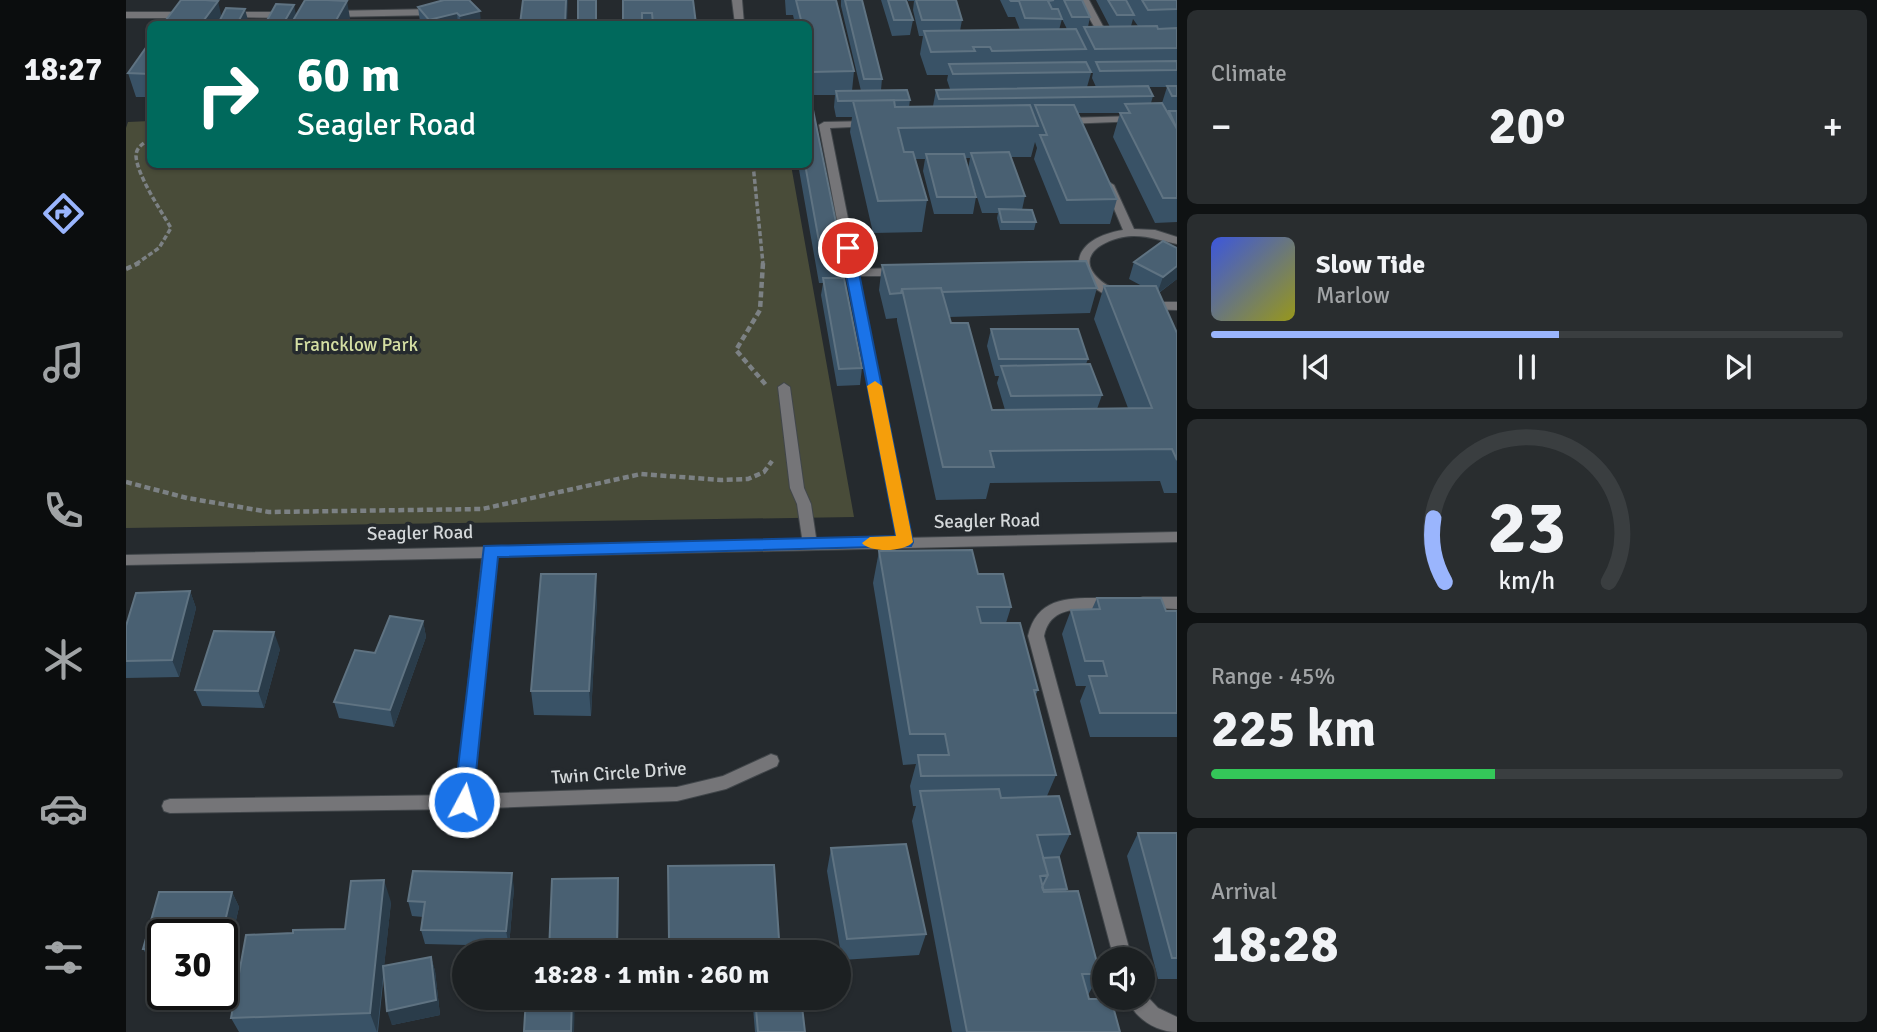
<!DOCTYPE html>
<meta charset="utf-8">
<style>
:root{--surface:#1c2022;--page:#292d2f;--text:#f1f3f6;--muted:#a0a3a5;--line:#3a3e40;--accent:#9ab5fd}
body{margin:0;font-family:Signika,sans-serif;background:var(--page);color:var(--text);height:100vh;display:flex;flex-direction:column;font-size:26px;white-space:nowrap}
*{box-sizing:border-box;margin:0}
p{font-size:23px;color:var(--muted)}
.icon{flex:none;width:38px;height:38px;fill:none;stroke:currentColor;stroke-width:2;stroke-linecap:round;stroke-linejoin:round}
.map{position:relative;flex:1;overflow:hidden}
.panel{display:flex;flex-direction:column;gap:10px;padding:10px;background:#0f1213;width:700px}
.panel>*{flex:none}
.hud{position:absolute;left:21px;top:21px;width:665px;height:147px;border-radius:10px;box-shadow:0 2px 5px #0004,0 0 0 2px var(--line);background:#00695c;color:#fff;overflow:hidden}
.fabs{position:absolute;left:966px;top:947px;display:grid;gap:14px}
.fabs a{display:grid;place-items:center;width:63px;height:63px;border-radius:50%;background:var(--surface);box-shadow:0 2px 5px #0004,0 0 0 2px var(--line);font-size:35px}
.speed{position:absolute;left:21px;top:919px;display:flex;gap:14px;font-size:35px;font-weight:700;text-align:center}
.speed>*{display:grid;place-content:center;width:91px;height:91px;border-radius:50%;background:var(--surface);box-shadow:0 2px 5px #0004,0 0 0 2px var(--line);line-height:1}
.speed .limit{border:4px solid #111;border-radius:10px;background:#fff;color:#111}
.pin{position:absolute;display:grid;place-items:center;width:60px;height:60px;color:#fff;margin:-30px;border:4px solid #fff;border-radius:50%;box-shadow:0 2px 7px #0007}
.me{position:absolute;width:77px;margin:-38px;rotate:6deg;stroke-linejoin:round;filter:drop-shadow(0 0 5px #0008)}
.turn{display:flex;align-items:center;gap:24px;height:147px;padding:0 35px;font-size:32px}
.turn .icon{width:91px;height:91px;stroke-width:2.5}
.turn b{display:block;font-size:49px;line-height:60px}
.big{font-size:52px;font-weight:800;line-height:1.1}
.panel .tile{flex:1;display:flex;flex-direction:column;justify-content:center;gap:10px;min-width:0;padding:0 24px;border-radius:10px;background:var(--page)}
.panel .dial{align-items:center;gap:0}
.dial svg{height:182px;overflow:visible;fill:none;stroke:var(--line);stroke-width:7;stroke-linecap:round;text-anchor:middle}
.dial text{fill:var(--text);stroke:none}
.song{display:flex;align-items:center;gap:21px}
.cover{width:84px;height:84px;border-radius:10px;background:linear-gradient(135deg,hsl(230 70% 55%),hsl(60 70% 35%))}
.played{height:7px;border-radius:4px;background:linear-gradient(90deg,var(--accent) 55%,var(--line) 55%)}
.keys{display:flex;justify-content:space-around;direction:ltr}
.heat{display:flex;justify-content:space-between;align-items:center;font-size:38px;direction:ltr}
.charge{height:10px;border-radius:5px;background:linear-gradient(90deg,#34c759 45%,var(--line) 0)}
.trip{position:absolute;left:326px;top:940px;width:399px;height:70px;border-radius:35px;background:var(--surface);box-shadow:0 2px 5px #0004,0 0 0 2px var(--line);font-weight:800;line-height:70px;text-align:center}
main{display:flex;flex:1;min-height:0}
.dock{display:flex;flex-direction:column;width:126px;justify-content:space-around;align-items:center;background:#0b0d0e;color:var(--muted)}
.dock .icon{width:49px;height:49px}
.dock .selected{color:var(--accent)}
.dock b{font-size:32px;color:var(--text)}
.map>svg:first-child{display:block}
.green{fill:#494c39}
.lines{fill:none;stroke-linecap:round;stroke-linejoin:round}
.service-casing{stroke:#41464a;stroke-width:2}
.minor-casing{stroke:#41464a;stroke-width:2}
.path-far1{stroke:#7c8184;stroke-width:3.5;stroke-dasharray:5 2.5;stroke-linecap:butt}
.path{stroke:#7c8184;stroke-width:4.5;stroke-dasharray:6 3.5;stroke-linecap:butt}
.service{fill:#757578;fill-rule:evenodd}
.minor{fill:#757578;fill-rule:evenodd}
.wall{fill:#395266;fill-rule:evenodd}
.shaded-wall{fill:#2a3c4a}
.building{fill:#496072;stroke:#5f7382;stroke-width:2}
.route{fill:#1a73e8;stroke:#114b97;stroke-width:2}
.slow{fill:#f59e0b}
.labels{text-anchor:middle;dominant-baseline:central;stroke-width:7;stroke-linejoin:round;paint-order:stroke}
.park-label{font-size:19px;fill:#d4dea3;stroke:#252a2e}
.street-label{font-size:19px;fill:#d4d8da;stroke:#252a2e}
</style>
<main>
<nav class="dock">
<b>18:27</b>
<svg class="icon selected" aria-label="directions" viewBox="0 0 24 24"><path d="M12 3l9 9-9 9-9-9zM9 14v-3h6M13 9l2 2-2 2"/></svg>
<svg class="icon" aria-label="music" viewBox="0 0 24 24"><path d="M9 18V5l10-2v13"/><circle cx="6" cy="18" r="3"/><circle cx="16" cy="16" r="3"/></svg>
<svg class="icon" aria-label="phone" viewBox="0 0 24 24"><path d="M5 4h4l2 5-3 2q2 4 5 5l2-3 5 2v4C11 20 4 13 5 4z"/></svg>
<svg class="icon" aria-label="climate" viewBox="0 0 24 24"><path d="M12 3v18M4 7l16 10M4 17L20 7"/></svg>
<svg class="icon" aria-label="car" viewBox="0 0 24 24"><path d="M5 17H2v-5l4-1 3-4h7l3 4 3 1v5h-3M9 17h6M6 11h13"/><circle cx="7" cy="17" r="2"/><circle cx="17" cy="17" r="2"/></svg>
<svg class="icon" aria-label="filters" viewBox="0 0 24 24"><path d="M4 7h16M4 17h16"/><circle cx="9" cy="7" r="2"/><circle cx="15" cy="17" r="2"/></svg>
</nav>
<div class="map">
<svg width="1051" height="1032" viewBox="0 0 1051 1032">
<rect width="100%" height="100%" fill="#252a2e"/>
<path class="green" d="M24,121V164L665,165L728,517L0,528V128L2,122Z"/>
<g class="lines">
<defs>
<path id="service" d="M321,0H332L310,15L204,17L199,14L204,11L308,9Z
M953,0H963L978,28L976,30H970Z
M0,12H62L67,15L62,18H0Z
M103,12H163L168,15L163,18L100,17L98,15Z
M1010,116L1014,117V121L939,124L934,121L939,118Z
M744,121L749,124L748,126L704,128L732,269L773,268L779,272L773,276H733L786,542L784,546H774L772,542L693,125L698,122Z
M983,182L988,185L1008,229L1029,230L1051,237V244C1036,241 1024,236 1008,236C986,236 945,253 973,279C979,285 989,289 996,293V299L992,300C940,282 938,240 997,230L978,185Z
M1021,302H1051V310L1017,309L1015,306Z
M658,383L664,387L678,488L685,504L691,544L689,548H679L677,544L671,504L664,488L652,387Z
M1017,597H1051V609L1012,607L1010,603L1012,599Z
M976,598L992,600L994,604L992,608L987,610C960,610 925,602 918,636L1006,959H988L902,636C911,597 942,598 976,598Z
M1017,992L1032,1008L1051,1017V1032C1030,1032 1008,1018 1001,998H1017Z"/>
<path id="minor" d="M606,0H616L618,24H609Z
M1051,532V542L371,557L347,794L551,787L597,776L645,754L651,756L653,761L651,766L600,789L551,801L338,809L44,813L38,811L36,806L38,801L44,799L330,795L356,558L0,565V555Z"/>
</defs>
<use href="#service" class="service-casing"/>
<use href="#minor" class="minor-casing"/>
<path class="path-far1" d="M627,164L637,264
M10,264L33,248L45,228C35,211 11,175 10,156C10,147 18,143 24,139"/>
<path class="path" d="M637,263L634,310L610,350L640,385
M0,269L13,263
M0,482L61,498L143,512L356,509L515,474L595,480L622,479L638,472L646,461"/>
<use href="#service" class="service"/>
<use href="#minor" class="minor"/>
</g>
<path class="wall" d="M318,0L355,24H296L294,22L292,7Z
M496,0L570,24H497Z
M659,0H710L728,71L726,91H735L715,6V0H719L756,79L755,90L784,100L783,107L807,106L810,90L824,89L821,80L822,75H801L794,54L797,36H793L787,10L788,1H782V0H830L836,20L834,31L894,30L889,17H882L874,0H956L964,17L962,27H984L970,0H1051V222L1029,223L987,137L994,113H997H952L991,199L984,224H934L908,159L911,148L909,142L905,157H885L899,196L896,210L910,222L908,230H874L871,218L872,213H856L846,181L850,197L847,214H808L797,171L799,159H789L801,200L796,232L747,233L724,132L726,117H710L708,107L709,95H684L682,90V24H669L667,15H660ZM936,19L941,29L933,30ZM1007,19L1012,26H1005ZM965,73H967L966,78L970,87H961ZM1023,87H1041L1036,103L1041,112L1025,103L1027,96ZM839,158H844L842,169Z
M755,0H780L787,20L784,35L766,36Z
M24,42V97H10L2,73Z
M672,164H682L717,257L714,278L736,368L734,385L711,386L695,295L697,283H693Z
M1051,248V279L1033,293L1051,333V493H1038L1034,481L864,483L860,499L810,500L771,321V318L760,319L753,290L756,265L971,288L964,313L823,317L825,323L866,410H879L871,383L873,376H869L861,346L865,329L962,359L960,364L976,395L971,409L1002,408L968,319L978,286H1016L1003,279L1008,262Z
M753,551L852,574L885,607L880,623L912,690L909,697L930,775L921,796L944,834L933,858L941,889L940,892L974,974L962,995L963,999L994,1032H826L786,821L790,806H787L784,786L790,764L777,765L747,583Z
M64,591L70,608L53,677L0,678V626Z
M971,598L1040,611H1051V737H964L954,701L960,686H950L936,634L945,610L966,609Z
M471,599L465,716L408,715L405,691Z
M297,621L300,637L268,727L213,718L208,702L249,653Z
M154,649L138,708L76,706L69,690Z
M1012,833H1051V979H1032L1001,856Z
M705,848L800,934L793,955L716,960L701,871Z
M542,866L653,939L651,952H543Z
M492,878L493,900L492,952H423Z
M388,888L383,946L299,944L295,930L297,917L286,916L282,901Z
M33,892H106L113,907L100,964H96V934H37V963H26L17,949Z
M265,902L258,966L305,957L309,971L314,1015L266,1025L258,973L252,1032H113L105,1018L167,933L219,929Z
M628,998H675L679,1032H629L627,1007Z"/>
<path class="shaded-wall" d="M440,0H442L441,24H439Z
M92,1L97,24H75Z
M221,1L225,24H208Z
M168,5L171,20L169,24H157Z
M119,9L123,24H111Z
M354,11L355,24H335L334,16Z
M331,13L332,24H304L303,20Z
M1051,266V279L1031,294L1037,277Z
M470,574L471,599L465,716L463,691Z
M64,591L70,608L53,677L46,660Z
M297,621L300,637L268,727L264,710Z
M148,632L154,649L138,708L132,691Z
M386,873L388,888L383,946L380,931Z
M492,878L493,900L491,952V941Z
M258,880L265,902L251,1032L244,1013Z
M106,892L113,907L100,964L96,956V934Z
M305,957L309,971L314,1015L266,1025L261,1011Z
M446,998H449L448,1032H445Z"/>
<path class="building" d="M55,0H79L92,1L75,24H37Z
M179,0H201L221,1L208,24H165Z
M318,0H343L354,11L334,16L331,13L303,20L292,7Z
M397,0H440L439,24H394Z
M452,0H470V24H452Z
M497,0H567L570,24H527L526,13H516V24H497Z
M670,0H710L728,71L686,72L682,56V24H676Z
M719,0H736L756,79H738Z
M762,0H780L787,20H768Z
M790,0H830L836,20H796Z
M884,0H928L922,1L926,9H932L936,19L899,18L893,1H885Z
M938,0H956L964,17H946Z
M982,0H1000L1008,15H991Z
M1016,0H1051V9L1022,10Z
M150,4L168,5L157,24H139Z
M100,8L119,9L111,24H92Z
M1031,26L1032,29L1051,28V48L969,49L958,27Z
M950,29L960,49L866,51L864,47H847L849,51L805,52L798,31Z
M24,42V74L2,73Z
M1051,61V70L974,71L970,62Z
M960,62L965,72L827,74L823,64Z
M1022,86L1027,96L813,99L810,90Z
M1041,86H1051V96H1046Z
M781,90L784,100L712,101L710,91Z
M682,100H685L717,257L696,258L679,164H682Z
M768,100L769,107L904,105L912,126L772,128L778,152H787L801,200L752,201L727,101Z
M1036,103L1051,129L1043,111H1051V198H1037L994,113H1004L999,104Z
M909,105H948L991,199L941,200L914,135H921Z
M883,152L899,196L860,197L845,153Z
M800,154H838L850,197H811Z
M873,209L906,210L910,222H876Z
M1037,241L1051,248V266L1037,277L1008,262Z
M960,261L971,288L816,292L815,288L776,289L775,293L764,294L756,265Z
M697,278H718L736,368L713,369Z
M978,286H1030L1051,333V460L1046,449L864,451L868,467H817L776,289L815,288L825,323H842L866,410L1026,408Z
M865,329H952L962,359H873Z
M964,364L976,395L885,396L875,366Z
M846,550L852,574H877L885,607H851L855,623H894L912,690H908L930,775L795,776L792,755H823L819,734H784L753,551Z
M415,574H470L463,691H405Z
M64,591L46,660L0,661V626L10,593Z
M971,598H1035L1040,611H1051V713H974L963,676H981L977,661H959L945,610L974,609Z
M264,616L297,621L264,710L208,702L229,650L249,653Z
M88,631L148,632L132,691L69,690Z
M873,789L875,798L933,796L944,834L911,835L922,875L914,876L918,892L952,891L974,974H956L963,999H985L994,1032H841L794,791Z
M1012,833H1051V958H1046Z
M780,844L800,934L721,939L705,848Z
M933,857L941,889L917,890L916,887L922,875L917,858Z
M648,865L653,939H543L542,866Z
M287,871L386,873L380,931L295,930L299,902L282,901Z
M492,878L491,941H476V952H423L426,879Z
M258,880L244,1013L105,1018L120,935L167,933V930L219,929L225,881Z
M33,892H106L96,934H37V949H17Z
M305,957L310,1000L261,1011L257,966Z
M400,998H446L445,1031H398Z
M629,998H675L679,1032H632Z"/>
<path class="route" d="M722,245L728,248L787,542L785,546L372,557L347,802L345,808L338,811L331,808L328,802L358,546L770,536L715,248Z"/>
<path class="slow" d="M749,381L756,386L787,542C779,552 744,553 736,543L744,537L770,536L741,386Z"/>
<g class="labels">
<g class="park-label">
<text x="230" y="345">Francklow Park</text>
</g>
<g class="street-label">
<text transform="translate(861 521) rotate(-1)">Seagler Road</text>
<text transform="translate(294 533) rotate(-1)">Seagler Road</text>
<text transform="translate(493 773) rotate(-4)">Twin Circle Drive</text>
</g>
</g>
</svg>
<div class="fabs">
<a><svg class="icon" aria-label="sound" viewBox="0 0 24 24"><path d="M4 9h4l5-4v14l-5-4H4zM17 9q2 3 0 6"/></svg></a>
</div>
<div class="speed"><div class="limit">30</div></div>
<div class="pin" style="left:722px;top:248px;background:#d93025"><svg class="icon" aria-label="arrive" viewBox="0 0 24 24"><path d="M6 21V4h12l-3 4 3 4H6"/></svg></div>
<svg class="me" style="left:338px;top:802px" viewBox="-20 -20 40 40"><circle r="17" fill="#1a73e8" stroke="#fff" stroke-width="3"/><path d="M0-11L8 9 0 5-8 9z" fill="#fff"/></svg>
<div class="trip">18:28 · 1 min · 260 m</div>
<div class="hud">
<div class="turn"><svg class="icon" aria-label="right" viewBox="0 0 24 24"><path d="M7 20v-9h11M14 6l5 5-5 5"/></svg><div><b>60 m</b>Seagler Road</div></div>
</div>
</div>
<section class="panel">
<div class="tile"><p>Climate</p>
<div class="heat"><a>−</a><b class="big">20°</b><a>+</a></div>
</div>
<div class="tile">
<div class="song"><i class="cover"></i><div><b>Slow Tide</b><p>Marlow</p></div></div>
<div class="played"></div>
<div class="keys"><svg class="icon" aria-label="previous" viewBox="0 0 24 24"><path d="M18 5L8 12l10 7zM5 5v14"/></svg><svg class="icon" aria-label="pause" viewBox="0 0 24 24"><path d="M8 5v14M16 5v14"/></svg><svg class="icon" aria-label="next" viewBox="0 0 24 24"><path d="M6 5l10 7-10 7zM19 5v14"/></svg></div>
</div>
<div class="tile dial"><svg viewBox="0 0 100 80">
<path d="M14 69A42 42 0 1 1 86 69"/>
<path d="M14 69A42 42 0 0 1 9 41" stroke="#9ab5fd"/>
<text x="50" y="56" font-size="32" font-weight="700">23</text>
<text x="50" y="72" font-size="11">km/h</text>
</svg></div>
<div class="tile"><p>Range · 45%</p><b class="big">225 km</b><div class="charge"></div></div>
<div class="tile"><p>Arrival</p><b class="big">18:28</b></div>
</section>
</main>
